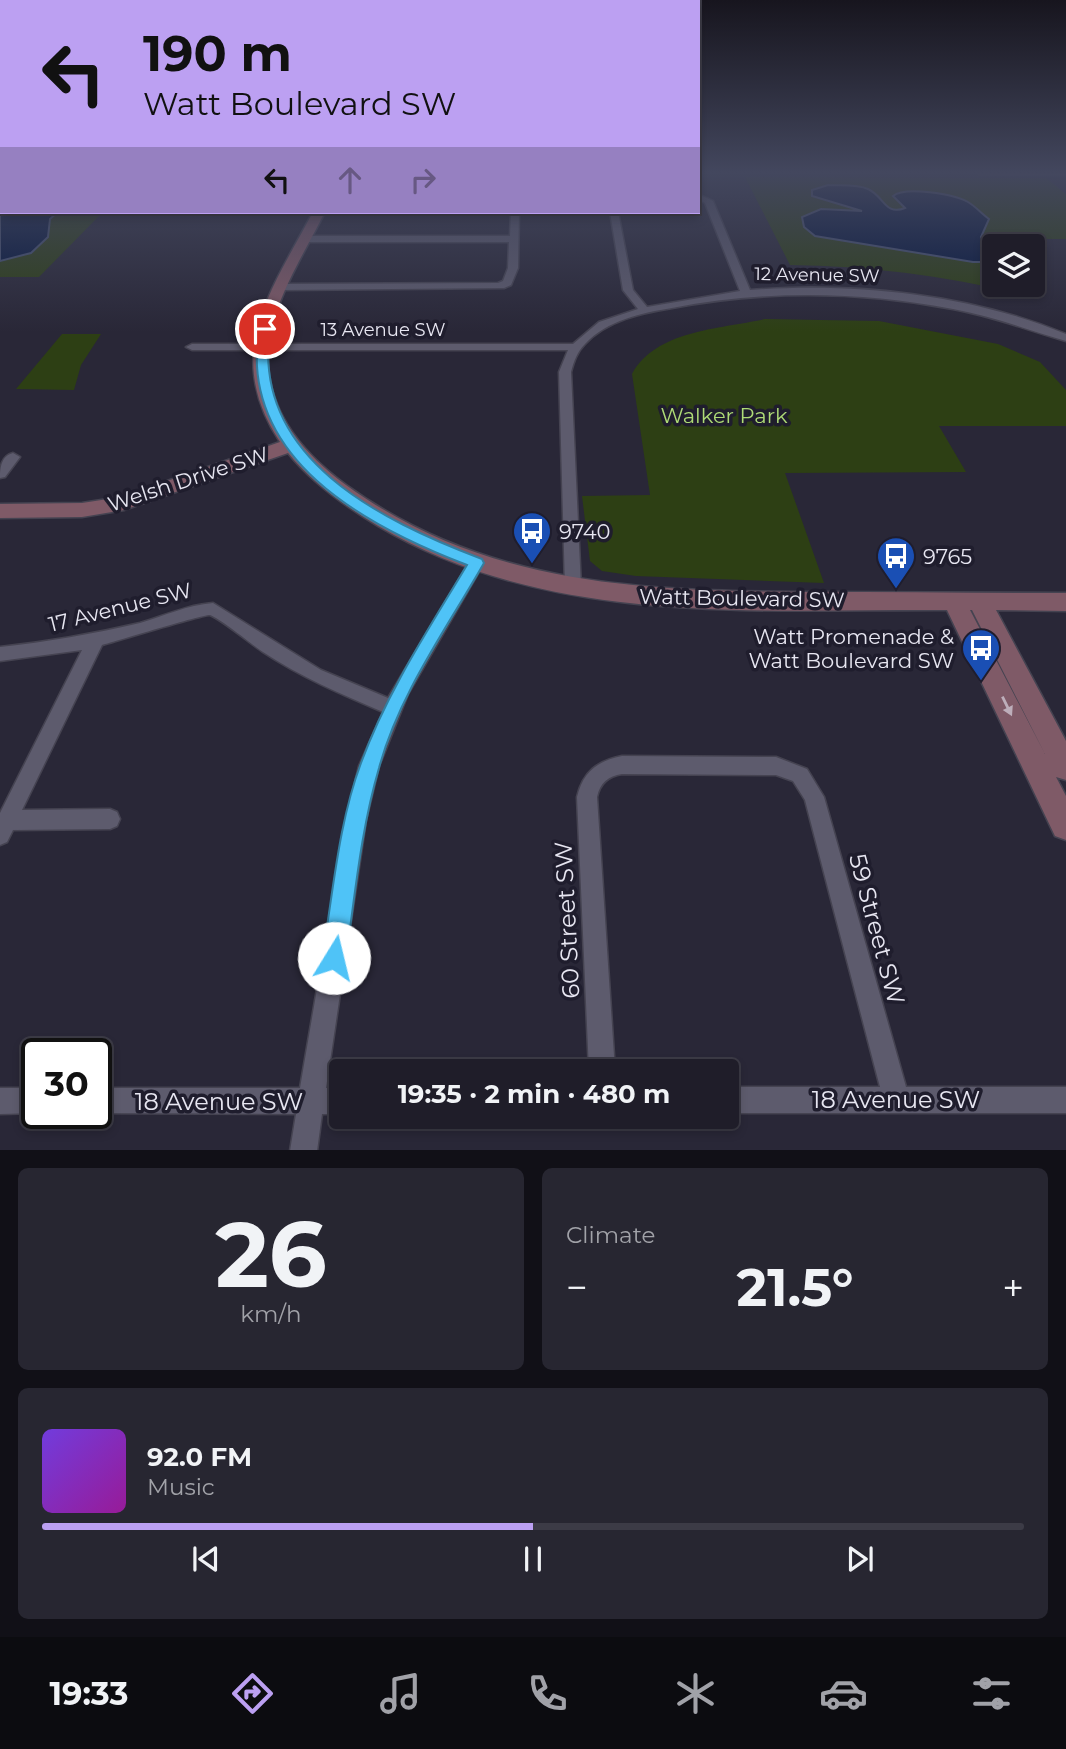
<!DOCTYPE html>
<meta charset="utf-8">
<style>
:root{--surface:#1f1d29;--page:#272631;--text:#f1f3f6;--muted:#a1a2a8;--line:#3c3b46;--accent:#bca0f2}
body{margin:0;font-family:Montserrat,sans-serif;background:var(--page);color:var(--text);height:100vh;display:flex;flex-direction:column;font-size:26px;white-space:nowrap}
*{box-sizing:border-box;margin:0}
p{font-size:23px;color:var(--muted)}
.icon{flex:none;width:38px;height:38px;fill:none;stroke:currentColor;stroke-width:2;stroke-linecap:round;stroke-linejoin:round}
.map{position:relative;height:1150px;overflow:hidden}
.drawer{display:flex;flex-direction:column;gap:18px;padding:18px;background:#111017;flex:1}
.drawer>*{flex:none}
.top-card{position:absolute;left:0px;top:0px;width:700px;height:214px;box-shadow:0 4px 10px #0003,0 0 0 2px var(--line);background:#bca0f2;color:#111;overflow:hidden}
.buttons{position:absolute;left:982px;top:234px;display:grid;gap:14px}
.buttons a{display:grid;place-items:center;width:63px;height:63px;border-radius:7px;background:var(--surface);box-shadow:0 4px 10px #0003,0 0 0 2px var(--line);font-size:35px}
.speed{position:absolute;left:21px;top:1038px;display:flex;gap:14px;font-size:35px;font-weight:700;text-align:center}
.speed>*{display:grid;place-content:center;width:91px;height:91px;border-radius:50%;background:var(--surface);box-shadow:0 4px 10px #0003,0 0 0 2px var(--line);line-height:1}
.speed .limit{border:4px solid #111;border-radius:10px;background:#fff;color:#111}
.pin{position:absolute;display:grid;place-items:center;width:60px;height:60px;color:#fff;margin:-30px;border:4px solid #fff;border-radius:50%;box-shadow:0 2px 7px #0007}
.me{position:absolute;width:77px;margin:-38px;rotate:9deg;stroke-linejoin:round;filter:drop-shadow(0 0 5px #0008)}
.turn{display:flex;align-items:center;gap:24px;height:147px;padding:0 28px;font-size:32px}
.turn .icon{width:91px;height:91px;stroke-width:2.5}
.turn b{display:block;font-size:49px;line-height:60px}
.lanes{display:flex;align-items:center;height:66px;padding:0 28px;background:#0003;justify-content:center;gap:35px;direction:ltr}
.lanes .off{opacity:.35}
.big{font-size:52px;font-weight:700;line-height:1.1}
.drawer .tile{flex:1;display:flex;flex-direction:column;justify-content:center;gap:10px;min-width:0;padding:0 24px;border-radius:10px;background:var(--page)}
.drawer .dial{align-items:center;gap:0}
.dial b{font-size:91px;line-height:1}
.song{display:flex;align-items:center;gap:21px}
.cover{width:84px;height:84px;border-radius:10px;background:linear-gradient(135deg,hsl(260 70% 55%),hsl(300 70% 35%))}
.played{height:7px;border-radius:4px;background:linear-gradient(90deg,var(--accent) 50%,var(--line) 50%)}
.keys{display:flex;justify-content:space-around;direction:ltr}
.heat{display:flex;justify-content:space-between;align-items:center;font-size:38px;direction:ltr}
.drawer .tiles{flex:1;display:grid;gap:18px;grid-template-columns:1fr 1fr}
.tile:last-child{grid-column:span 2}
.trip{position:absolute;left:329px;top:1059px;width:410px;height:70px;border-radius:7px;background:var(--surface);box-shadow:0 4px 10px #0003,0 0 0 2px var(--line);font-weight:700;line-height:70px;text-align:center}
.tabs{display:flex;height:112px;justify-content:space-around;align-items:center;background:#0c0c10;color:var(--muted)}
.tabs .icon{width:49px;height:49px}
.tabs .on{color:var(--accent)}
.tabs b{font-size:32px;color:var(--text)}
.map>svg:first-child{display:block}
.green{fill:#2d3f14}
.water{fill:#00133d;stroke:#455273;stroke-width:2}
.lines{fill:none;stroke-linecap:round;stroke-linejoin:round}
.street-casing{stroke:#454351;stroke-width:3}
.secondary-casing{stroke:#454351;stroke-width:3}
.street{fill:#5d5b6d;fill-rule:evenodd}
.secondary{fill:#7f5a67;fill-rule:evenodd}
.oneway{fill:#bdaeba}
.route{fill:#4fc3f7;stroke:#337fa1;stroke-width:2}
.labels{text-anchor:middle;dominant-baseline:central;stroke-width:7;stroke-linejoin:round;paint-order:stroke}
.far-street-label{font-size:18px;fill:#e7e6f1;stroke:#1f1d2d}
.park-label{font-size:21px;fill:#aedb76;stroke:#1f1d2d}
.street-label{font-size:21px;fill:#e7e6f1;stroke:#1f1d2d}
.poi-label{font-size:21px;fill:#e7e6f1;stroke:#1f1d2d;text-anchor:start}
.near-street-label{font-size:24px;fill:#e7e6f1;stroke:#1f1d2d}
</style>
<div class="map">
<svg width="1066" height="1151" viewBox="0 0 1066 1151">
<rect width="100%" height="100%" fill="#292737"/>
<path class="green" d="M745,177L1046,178L1066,194V239H1027L1047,258L1033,283L1032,247H994V285H1031L1025,295C947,276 870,266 790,265Z
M0,180L2,212H103L39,277H0Z
M765,319L879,321L998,344L1040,362L1066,390V426H939L966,472L785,473L824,583L636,576L602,571L590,561L582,496L650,495L632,374C656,330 720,329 765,319Z
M62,334H101L81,365L74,390L16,389Z"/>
<path class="water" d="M828,185C840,186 857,184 868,189C884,196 885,216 905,208L893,196C905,186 954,194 968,202C975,206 982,214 989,219L981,237L990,257L986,262H973L815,236L804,227L802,217L821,209L862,211L812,196V190Z
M0,202L2,212H58L50,219L48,237L31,253L0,261Z"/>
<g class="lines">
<defs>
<path id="street" d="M698,194L713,201L750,290C854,282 969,294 1066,334V341C1028,330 992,316 953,309C859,291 766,290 672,308C642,313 607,320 585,344C577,352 574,361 571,372L581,587L573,593L565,587L559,372L568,350H192L186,347L192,344H573L599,322L638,309L623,290L610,212H618L633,290L647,307L740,291L705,203L698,199Z
M511,212H519L518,268L511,285L504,288L283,290L278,287L283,284L498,283L503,281L508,268L509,242H306L301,239L306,236H510Z
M13,453L20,457L5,477L0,478C0,468 1,456 13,453Z
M476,558L484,563L408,694L379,766L366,820L326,1088H341V1114H322L317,1151H290L296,1114L94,1113H96V1088H300L346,820L359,766L383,712C341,694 301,677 263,652C251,644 221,619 210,615C204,614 117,641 102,645L22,810L110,809L117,812L120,819L117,826L110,829L13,830L7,842L0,845V813L82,650L0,661V647C47,642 93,634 140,623C164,616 187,605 213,603L321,670L388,698L471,559Z
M622,756L776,757L807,769L824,797L906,1087H1066V1113H726V1087H880L805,800L793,781L776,775L622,774C608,776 600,783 597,797L615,1071H589L577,797C583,772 597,761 622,756Z
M0,1088H37V1113H39L0,1114Z"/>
<path id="secondary" d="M975,171H1066V175L980,174Z
M0,173H2V179H0Z
M313,212H325C303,256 268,308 268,359C268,413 305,455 346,485C487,587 644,591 812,592C897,592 981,593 1066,593V611L996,610L1066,741V780L1056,777L1066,796V840L1055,836L947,610C755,609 549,627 378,526C345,506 312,483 288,453L124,510L82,517L0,518V504L82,503L121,497L280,442C222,354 270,293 313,212ZM970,610H972L1045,754Z"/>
</defs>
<use href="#street" class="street-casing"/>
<use href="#secondary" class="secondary-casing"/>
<use href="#street" class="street"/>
<use href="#secondary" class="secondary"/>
</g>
<defs><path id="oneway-solid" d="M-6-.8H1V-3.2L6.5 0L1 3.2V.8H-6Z" transform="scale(1.75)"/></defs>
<use class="oneway" href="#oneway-solid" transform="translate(1007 706) rotate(64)"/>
<linearGradient id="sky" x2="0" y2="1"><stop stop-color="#17151e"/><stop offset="0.52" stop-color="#43475e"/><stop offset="1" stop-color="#43475e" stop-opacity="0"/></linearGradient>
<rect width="1066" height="332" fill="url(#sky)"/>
<path class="route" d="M265,326L270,329C251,458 380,520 482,559L484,563C447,628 399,694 379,768C361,829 355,895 346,958L342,966L334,970L326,966L322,958C333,895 338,824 361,763C387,692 428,630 467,565C365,526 238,458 259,329Z"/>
<defs>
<symbol id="bus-pin" viewBox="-11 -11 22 30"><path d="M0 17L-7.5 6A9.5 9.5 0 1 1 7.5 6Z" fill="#1a4fb4" stroke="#1f1d2d"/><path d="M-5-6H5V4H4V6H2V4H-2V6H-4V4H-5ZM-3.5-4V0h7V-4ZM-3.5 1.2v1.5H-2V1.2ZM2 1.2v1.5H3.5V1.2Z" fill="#fff"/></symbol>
</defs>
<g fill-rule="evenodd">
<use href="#bus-pin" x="510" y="509" width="44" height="60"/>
<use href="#bus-pin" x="874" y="534" width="44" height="60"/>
<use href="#bus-pin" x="959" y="626" width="44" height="60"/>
</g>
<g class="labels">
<g class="far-street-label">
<text transform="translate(817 275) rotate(1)">12 Avenue SW</text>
<text x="383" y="330">13 Avenue SW</text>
</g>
<g class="park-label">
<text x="724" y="415">Walker Park</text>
</g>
<g class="street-label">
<text transform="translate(188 479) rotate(-18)">Welsh Drive SW</text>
<text transform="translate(742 598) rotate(1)">Watt Boulevard SW</text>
<text transform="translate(120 607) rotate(-14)">17 Avenue SW</text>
</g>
<g class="poi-label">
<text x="559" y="531">9740</text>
<text x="923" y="556">9765</text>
<text x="954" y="636" text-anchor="end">Watt Promenade &amp;<tspan x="954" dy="24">Watt Boulevard SW</tspan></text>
</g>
<g class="near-street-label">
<text transform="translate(567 920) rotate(-93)">60 Street SW</text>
<text transform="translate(877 929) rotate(75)">59 Street SW</text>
<text x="896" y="1099">18 Avenue SW</text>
<text x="219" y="1101">18 Avenue SW</text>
</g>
</g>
</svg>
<div class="buttons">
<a><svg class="icon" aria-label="layers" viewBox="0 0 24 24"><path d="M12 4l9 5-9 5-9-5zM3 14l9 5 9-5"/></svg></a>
</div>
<div class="speed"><div class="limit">30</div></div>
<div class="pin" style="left:265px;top:329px;background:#d93025"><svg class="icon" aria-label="arrive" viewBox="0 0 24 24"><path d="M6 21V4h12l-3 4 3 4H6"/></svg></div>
<svg class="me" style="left:334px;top:958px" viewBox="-20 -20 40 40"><circle r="19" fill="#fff"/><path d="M0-13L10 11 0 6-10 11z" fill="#4fc3f7"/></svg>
<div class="trip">19:35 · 2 min · 480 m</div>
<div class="top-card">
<div class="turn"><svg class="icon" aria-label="left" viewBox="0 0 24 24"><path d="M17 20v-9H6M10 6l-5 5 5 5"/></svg><div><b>190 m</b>Watt Boulevard SW</div></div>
<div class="lanes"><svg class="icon" aria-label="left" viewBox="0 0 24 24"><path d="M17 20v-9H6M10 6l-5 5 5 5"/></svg><svg class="icon off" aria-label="ahead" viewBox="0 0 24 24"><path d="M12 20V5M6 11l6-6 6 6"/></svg><svg class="icon off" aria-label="right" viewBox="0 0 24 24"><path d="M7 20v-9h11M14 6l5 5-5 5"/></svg></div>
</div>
</div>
<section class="drawer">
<div class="tiles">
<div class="tile dial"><b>26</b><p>km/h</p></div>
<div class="tile"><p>Climate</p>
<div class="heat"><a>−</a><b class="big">21.5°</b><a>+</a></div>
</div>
<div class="tile">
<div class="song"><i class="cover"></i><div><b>92.0 FM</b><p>Music</p></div></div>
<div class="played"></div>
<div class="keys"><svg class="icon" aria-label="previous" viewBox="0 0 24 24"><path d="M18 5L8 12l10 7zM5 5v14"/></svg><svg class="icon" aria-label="pause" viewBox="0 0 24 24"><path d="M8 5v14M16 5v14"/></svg><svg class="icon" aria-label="next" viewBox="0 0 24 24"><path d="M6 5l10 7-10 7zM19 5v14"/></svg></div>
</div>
</div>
</section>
<nav class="tabs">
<b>19:33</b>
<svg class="icon on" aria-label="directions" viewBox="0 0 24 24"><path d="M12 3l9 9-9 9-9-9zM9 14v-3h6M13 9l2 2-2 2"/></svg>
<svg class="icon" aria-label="music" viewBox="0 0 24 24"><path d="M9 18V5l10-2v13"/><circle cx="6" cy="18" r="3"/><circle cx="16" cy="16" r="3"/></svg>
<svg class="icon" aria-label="phone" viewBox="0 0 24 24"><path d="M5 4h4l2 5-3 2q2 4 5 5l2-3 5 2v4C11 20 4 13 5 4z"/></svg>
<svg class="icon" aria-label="climate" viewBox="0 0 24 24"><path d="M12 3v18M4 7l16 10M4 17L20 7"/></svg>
<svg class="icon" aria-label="car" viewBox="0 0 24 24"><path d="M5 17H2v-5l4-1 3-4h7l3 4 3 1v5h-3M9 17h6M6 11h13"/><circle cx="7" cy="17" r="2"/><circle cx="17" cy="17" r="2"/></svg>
<svg class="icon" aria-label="filters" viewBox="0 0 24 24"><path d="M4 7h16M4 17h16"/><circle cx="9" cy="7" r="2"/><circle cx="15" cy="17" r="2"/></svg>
</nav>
